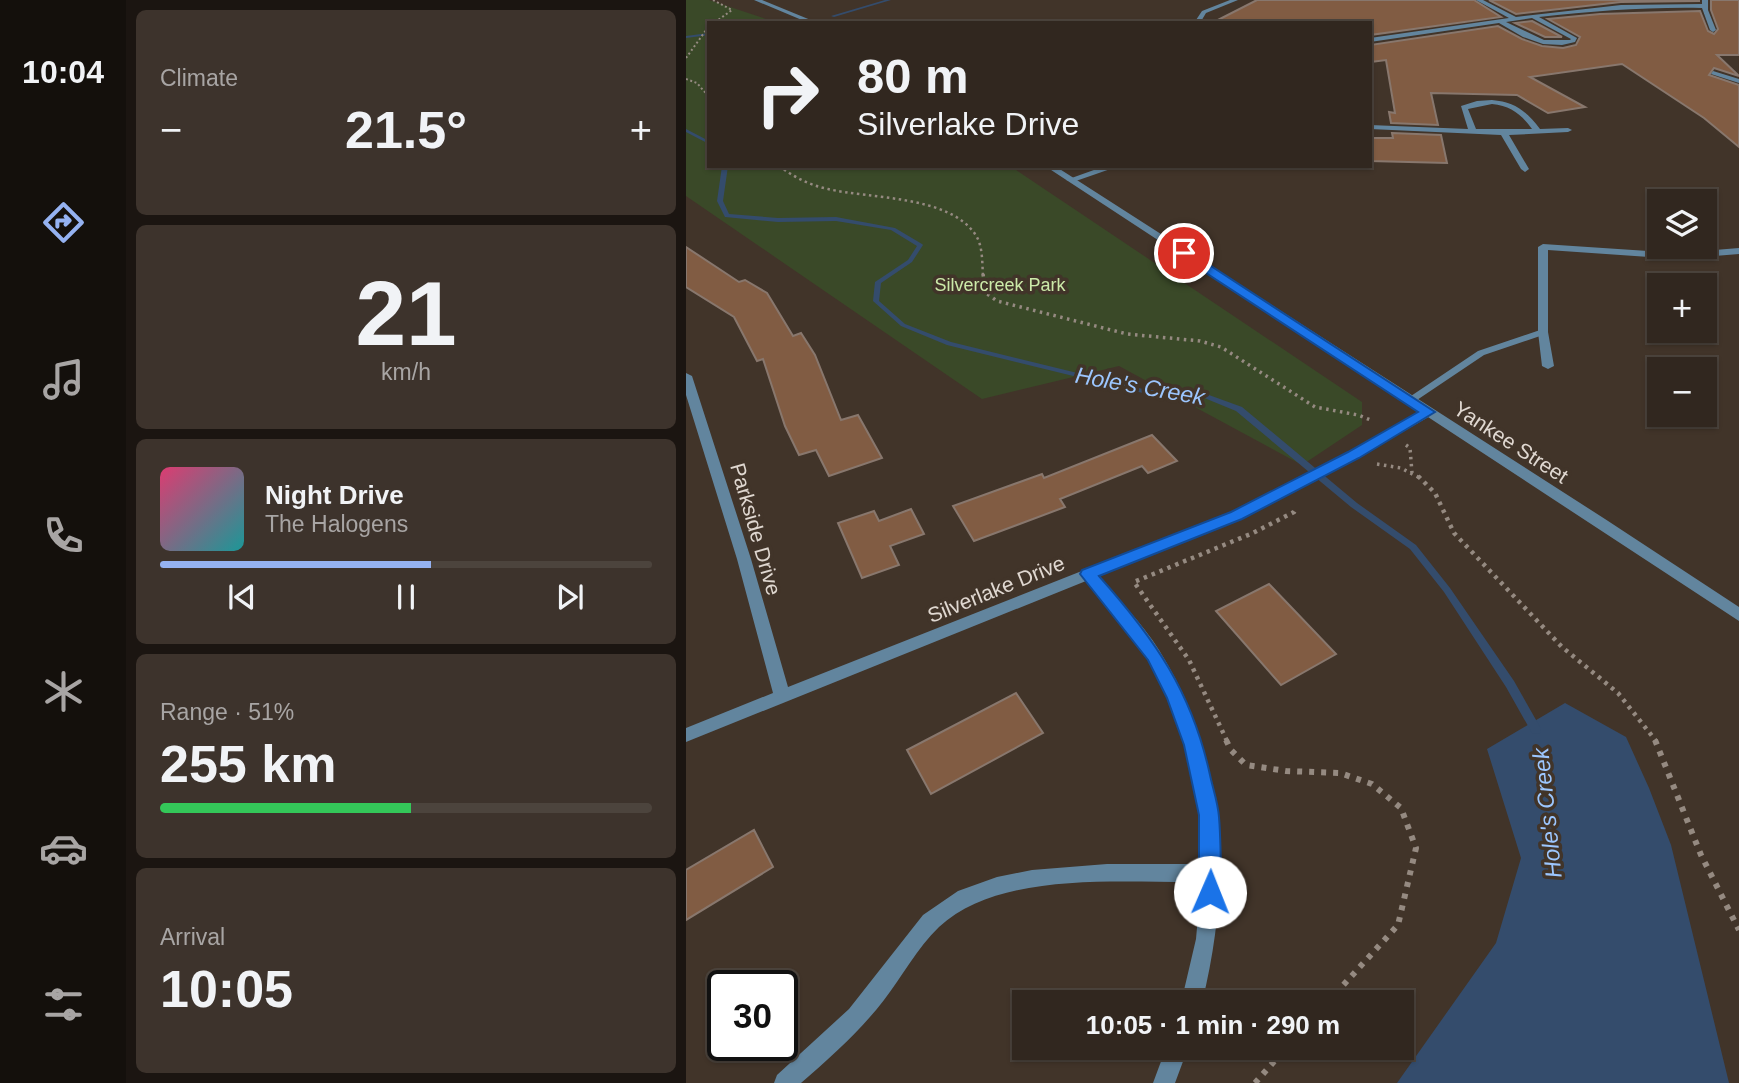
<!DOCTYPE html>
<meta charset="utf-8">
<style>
:root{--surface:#31271f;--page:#3d332c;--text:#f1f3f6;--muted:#a8a5a4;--line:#4c443d;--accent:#95b2f1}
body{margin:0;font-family:Helvetica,sans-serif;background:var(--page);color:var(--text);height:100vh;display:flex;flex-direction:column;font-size:26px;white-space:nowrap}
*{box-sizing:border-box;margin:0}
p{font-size:23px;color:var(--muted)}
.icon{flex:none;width:38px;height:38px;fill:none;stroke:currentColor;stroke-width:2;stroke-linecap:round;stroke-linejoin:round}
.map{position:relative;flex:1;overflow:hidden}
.drawer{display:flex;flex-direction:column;gap:10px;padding:10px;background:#1b1511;width:560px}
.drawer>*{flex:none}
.hud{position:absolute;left:21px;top:21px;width:665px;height:147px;border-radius:0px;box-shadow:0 2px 5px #0004,0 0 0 2px var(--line);background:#31271f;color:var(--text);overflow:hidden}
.controls{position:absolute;left:961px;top:189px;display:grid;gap:14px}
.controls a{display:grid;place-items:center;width:70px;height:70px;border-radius:0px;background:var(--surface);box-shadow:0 2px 5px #0004,0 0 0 2px var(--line);font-size:35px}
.speed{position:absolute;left:21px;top:970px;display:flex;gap:14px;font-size:35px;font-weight:700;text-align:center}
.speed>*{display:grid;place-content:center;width:91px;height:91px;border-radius:50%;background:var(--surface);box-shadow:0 2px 5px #0004,0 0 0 2px var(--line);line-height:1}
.speed .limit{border:4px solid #111;border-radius:10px;background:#fff;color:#111}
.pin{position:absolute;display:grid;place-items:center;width:60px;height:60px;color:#fff;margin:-30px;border:4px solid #fff;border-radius:50%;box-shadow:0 2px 7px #0007}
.me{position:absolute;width:77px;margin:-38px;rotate:1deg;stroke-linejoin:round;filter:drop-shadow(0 0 5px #0008)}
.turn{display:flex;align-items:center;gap:24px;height:147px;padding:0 35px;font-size:32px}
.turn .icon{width:91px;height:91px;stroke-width:2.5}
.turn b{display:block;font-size:49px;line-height:60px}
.big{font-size:52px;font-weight:600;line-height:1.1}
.drawer .tile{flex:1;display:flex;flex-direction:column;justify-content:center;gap:10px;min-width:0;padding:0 24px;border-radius:10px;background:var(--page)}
.drawer .dial{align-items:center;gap:0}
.dial b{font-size:91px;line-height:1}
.song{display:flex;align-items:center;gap:21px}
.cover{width:84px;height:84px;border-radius:10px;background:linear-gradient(135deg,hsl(340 70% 55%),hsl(180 70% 35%))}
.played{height:7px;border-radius:4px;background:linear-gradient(90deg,var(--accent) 55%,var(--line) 55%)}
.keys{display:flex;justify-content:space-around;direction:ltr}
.heat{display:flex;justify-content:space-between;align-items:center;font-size:38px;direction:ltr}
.charge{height:10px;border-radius:5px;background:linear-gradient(90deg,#34c759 51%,var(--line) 0)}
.trip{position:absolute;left:326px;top:990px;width:402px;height:70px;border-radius:0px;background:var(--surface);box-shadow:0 2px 5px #0004,0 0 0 2px var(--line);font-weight:600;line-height:70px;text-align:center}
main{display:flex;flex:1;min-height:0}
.tabs{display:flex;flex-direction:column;width:126px;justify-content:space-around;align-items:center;background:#14100c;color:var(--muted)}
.tabs .icon{width:49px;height:49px}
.tabs .selected{color:var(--accent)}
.tabs b{font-size:32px;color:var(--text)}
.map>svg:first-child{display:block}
.green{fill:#3a4928}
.water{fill:#344c6c}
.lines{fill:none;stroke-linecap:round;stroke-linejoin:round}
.stream{fill:#344c6c;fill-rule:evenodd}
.building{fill:#815c43;stroke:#88776d;stroke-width:2}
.path-far4{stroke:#958a81;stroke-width:2;stroke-dasharray:2 2.5;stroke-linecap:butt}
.path-far3{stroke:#958a81;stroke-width:2.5;stroke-dasharray:2.5 3.5;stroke-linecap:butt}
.path-far2{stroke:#958a81;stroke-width:3.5;stroke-dasharray:2.5 4.5;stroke-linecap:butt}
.path-far1{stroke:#958a81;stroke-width:4.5;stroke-dasharray:3.5 5;stroke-linecap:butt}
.path{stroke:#958a81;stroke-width:6;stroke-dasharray:5 7;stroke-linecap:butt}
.service{fill:#62859e;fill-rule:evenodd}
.minor{fill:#62859e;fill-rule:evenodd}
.tertiary{fill:#62859e;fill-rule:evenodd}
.route{fill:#1a73e8;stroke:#114b97;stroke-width:2}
.labels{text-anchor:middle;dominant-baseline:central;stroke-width:7;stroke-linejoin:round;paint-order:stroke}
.far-park-label{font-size:18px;fill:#cceaa9;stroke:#413429}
.street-label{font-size:21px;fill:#e0d8d1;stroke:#413429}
.water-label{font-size:23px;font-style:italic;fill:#9cc6fe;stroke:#413429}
</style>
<main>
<nav class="tabs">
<b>10:04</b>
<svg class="icon selected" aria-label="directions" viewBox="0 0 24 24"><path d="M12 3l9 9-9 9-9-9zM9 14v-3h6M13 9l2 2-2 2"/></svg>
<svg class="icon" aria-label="music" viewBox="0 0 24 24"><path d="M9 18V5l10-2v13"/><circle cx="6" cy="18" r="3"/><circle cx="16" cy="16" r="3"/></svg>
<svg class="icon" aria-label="phone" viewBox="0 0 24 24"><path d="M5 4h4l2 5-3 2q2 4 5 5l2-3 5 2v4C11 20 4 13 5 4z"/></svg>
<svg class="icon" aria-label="climate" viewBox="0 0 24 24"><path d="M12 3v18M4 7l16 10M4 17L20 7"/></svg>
<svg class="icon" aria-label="car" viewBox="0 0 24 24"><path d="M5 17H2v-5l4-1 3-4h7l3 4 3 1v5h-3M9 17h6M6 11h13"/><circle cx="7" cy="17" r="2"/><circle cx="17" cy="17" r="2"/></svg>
<svg class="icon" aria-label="filters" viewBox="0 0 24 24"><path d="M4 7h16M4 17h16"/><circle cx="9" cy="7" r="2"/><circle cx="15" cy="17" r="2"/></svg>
</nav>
<section class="drawer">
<div class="tile"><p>Climate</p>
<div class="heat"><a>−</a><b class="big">21.5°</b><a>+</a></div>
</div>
<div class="tile dial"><b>21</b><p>km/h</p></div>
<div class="tile">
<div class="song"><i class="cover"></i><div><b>Night Drive</b><p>The Halogens</p></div></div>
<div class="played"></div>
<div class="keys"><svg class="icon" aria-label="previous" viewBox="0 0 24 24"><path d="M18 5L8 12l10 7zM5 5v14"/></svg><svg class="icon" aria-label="pause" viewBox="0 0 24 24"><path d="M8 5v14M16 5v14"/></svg><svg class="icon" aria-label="next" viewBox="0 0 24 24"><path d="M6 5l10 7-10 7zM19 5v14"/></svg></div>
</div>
<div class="tile"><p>Range · 51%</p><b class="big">255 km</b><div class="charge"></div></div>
<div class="tile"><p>Arrival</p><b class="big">10:05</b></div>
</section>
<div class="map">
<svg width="1053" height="1083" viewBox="0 0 1053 1083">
<rect width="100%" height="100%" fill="#413429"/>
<path class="green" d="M0,0H23L92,23H23V166H324L676,402V425L616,465L433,366L296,399L0,196Z"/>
<path class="water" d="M879,703L940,737L963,788L985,845L1043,1083H711L810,943L835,858L801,749Z"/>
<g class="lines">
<path class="stream" d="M199,0H205L148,17L145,16Z
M23,33V35L0,38V36Z
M0,129L23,141V144L0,132Z
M36,166H42L37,201L43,214L92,218L150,217L209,228L236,244L237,245L226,262L195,283L193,301L219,324L265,342L461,390L512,391L556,407L671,503L730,545L764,588L828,681L854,727L855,730L854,733L850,734L846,733L820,687L758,592L724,549L665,507L550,411L511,395L461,394L261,345L215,326L187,301L189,282L222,260L231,246L205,230L150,221L92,222L39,217L31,201Z"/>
</g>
<path class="building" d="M571,0H788L815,17L684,35V23H526Z
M803,0H1013V1L935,2L830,14Z
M1025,0H1053V55H1031L1053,76L1028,68L1023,75L1053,85V147L1018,118L936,64L844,77L899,107L862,113L831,95L745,93L752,125L705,123L703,112L709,113L700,60L684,62V45L812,26L836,39L856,46L877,48L890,45L894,37L862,19L914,14L1014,11L1022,31L1028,34L1032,29L1025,10Z
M846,21L876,37H859L829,23Z
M706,133L755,135L761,163L684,161V138H707Z
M0,247L53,282L59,280L81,293L107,336L115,333L129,355L155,420L172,415L196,458L143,476L130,450L113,455L99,426L77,359L71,361L48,317L0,287Z
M466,435L491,461L462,473L456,466L374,499L379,507L288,541L267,506L356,474L358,478Z
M225,509L238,534L204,546L213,565L176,578L152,523L188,511L193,521Z
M583,584L650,654L595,685L530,611Z
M330,693L357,733L245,794L221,750Z
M68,830L87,867L0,920V870Z"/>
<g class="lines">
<path class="path-far4" d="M27,0L46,10L28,23
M0,58L23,26
M0,79L11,83L23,97"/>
<path class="path-far3" d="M93,166C108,177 123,185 142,189C184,199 262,195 289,234C297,245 296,262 297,276"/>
<path class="path-far2" d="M297,274L300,293L311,301L441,334L514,341L535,347L629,407L672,415L687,421
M720,445L724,448L726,473
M691,464L715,468L734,478"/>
<path class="path-far1" d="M732,476L749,493L768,533L876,647L932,693L970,741
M541,741L503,660L448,582L567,533L608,512L611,507"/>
<path class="path" d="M540,740L545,750L560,765L600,771L654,773L686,784L715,808L730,848L712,925L641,1003
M969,740L1015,855L1053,930
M569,1083L600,1048"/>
<path class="service" d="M857,329L862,332L860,334L798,355L728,402H720L719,400L792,351Z"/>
<path class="minor" d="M544,0H552L520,13L514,23H508L516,11Z
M790,0H797L830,17L935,5L1016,4V0H1022V10L1030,30L1027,32L1024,30L1016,8C961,7 908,11 853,17L891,38L889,42L876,45L857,44L837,37L813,23L684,42V38L823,18ZM846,18L885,39L884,40H858L820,22Z
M1027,71L1053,79V83L1025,74Z
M806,100C829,102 840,111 854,129L882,128L886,130L882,132L823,135L843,169L839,172L835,169L815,135L684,129V125L782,129L775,106L791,101ZM806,104C825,106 835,114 846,129H790L782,109Z
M419,166H433L387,182L380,180Z
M857,244L992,253L1053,248V254L992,259L862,250V332L868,366L862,369L856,366L852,332V247Z
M0,373L6,376L65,559L102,687L545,512L663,452L738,409H746L748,412L746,415L671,458L555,518L412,576C433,600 456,623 473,650C542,760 546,880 516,1003H495L510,939L515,882C437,883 314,870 253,927C231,948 216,977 198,1000C174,1031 145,1057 115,1083H88L91,1075L163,1009L237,915L272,891L311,877L346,870L421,864H516C517,792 497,713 458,652C441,627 420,604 400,581L0,742V728L87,693L51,559L0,395Z
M480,1048H502L489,1083H467Z"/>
<path class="tertiary" d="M68,0H76L132,23H123Z
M359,166H369L919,519L1053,607V621Z"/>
</g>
<path class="route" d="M494,251H502L749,412L673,458L556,519L413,576C469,639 506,692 524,775C527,789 532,803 533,817C535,842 535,868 535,892L532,900L524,903L517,900L513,892V815L498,745L481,698L462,660L394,574L396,570L545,512L662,452L732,412L494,256Z"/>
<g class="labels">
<g class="far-park-label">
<text x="314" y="285">Silvercreek Park</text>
</g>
<g class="street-label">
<text transform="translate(825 442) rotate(33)">Yankee Street</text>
<text transform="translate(70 529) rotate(74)">Parkside Drive</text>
<text transform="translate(310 589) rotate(-22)">Silverlake Drive</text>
</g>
<g class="water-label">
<text transform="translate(454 386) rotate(10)">Hole's Creek</text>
<text transform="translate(861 813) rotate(-96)">Hole's Creek</text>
</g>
</g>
</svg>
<div class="controls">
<a><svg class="icon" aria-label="layers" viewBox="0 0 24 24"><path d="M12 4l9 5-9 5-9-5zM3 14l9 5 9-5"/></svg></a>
<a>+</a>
<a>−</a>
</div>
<div class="speed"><div class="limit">30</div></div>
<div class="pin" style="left:498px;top:253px;background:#d93025"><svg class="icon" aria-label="arrive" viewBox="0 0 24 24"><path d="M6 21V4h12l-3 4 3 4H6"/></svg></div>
<svg class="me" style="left:524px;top:892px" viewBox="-20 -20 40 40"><circle r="19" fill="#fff"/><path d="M0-13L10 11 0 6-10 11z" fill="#1a73e8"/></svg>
<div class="trip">10:05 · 1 min · 290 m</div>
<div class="hud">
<div class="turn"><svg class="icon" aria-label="right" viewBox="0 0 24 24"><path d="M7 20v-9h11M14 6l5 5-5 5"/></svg><div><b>80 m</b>Silverlake Drive</div></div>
</div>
</div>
</main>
